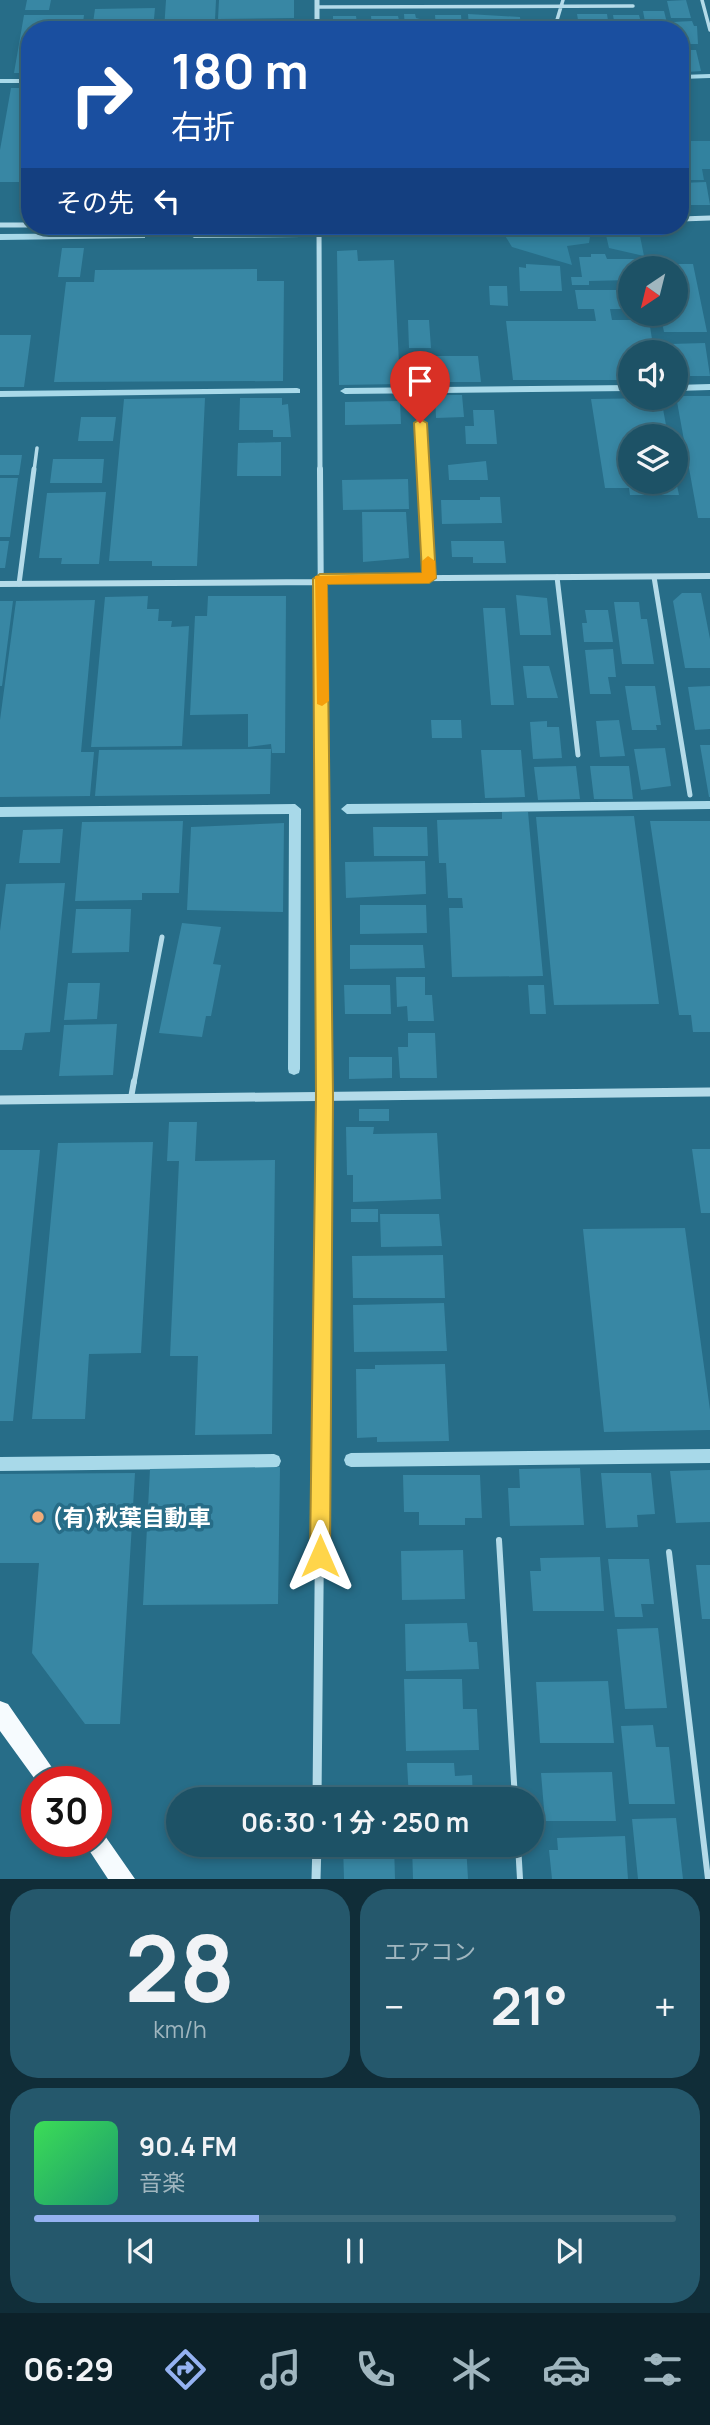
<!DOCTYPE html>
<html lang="ja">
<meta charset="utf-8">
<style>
:root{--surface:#1d5266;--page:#25586c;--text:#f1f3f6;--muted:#a0b6bf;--line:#3b697a;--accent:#95b2f1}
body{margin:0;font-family:Manrope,"Noto Sans JP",sans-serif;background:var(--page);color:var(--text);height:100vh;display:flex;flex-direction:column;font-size:26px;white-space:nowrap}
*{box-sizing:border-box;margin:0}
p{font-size:23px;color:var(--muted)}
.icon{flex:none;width:38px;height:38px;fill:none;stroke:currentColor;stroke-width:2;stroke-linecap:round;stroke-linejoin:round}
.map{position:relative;height:1879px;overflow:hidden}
.details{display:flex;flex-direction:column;gap:10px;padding:10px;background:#102d38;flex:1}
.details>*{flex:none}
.banner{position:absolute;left:21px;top:21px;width:668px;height:214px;border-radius:28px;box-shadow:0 4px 10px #0003,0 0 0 2px var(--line);background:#1a4fa0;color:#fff;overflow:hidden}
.needle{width:46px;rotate:215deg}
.buttons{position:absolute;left:618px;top:256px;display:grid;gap:14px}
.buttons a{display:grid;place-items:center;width:70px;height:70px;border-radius:50%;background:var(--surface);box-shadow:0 4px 10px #0003,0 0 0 2px var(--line);font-size:35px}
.speed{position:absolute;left:21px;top:1766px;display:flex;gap:14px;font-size:35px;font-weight:700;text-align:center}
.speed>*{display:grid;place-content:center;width:91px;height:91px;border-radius:50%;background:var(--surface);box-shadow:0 4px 10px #0003,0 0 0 2px var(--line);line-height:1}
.speed .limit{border:10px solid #d22;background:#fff;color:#111}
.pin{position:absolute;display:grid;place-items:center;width:60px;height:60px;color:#fff;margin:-72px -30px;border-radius:50% 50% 50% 0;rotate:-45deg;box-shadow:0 0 7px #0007}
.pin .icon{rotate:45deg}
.me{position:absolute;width:77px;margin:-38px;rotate:0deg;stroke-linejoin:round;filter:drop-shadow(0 0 5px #0008)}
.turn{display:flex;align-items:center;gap:24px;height:147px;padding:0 35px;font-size:32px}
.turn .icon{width:91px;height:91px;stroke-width:2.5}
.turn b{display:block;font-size:49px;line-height:60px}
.then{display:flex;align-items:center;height:66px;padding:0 35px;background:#0003;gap:14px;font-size:26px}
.big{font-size:52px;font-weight:700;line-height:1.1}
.details .tile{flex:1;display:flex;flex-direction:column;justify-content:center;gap:10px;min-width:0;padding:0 24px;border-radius:28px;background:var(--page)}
.details .dial{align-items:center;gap:0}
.dial b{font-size:91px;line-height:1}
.song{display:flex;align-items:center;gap:21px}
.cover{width:84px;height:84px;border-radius:10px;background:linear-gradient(135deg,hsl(130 70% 55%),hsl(160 70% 35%))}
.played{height:7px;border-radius:4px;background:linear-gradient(90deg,var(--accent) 35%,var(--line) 35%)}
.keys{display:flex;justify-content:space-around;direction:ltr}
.heat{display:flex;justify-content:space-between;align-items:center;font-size:38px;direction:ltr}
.details .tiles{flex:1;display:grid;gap:10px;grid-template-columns:1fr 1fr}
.tile:last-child{grid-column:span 2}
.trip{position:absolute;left:166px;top:1787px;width:378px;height:70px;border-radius:35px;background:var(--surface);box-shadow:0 4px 10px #0003,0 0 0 2px var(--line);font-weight:700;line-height:70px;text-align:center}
.tabs{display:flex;height:112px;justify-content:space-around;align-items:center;background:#0c2129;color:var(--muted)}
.tabs .icon{width:49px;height:49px}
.tabs .selected{color:var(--accent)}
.tabs b{font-size:32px;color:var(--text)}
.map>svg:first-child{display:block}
.green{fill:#32829f}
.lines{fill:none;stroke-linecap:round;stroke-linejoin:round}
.stream{fill:#a8d9e9;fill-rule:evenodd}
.building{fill:#3887a4}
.service-far2{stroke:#b4dbe9;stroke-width:3.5}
.service-far1{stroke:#b4dbe9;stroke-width:5}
.service{stroke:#b4dbe9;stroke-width:6}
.minor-far2{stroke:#b4dbe9;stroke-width:5}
.minor-far1{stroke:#b4dbe9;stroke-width:6}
.minor{stroke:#b4dbe9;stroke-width:9}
.primary{fill:#f6fbfe;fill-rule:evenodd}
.route{fill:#ffd54a;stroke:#a68a30;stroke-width:2}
.slow{fill:#f59e0b}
.poi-dot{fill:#f1ac7a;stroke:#276d88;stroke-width:2.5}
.labels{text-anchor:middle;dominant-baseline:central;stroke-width:7;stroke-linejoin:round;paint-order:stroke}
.near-poi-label{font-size:23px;font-weight:bold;fill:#fff;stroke:#276d88;text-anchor:start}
</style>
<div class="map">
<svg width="710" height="1879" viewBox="0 0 710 1879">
<rect width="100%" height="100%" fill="#276d88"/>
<path class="green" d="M681,141H710V169H702L704,180H681Z
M499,226H638L644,256L609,248L605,231L591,230L589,243L567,246L572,265L512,247Z"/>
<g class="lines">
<path class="stream" d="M710,74V78L681,79V75Z
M0,79H30V83H0Z
M298,232L301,233V237L194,238L190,235L194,232Z
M142,233L145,234V238L0,240V234Z
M710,384V390L676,391V385Z
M630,385V391L345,394L340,391L345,388Z
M297,388L300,389V393L0,397V391Z
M710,801V809L347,814L341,809L347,804Z
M295,804L301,809L300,1069L299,1073L294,1075L289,1073L288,1069L289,814L0,817V807Z
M710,1449V1463L351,1467L346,1465L344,1460L346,1455L351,1453Z
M274,1454L279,1456L281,1461L279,1466L274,1468L0,1471V1457Z"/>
</g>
<path class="building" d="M27,0H51L49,10H25Z
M166,0H216L215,20H226V30H164Z
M219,0H294V18L218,19Z
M686,0L691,18H671L667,1Z
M155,8L153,30H92L95,9Z
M643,11H664L668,27H646Z
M404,14H415L416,18L431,22V28H405Z
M468,14L520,17L521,27H469Z
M577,14H607L609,27L579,26Z
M24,15H84L82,30H30V73H14Z
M435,15H461L462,28H436Z
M613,15H639L642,27H615Z
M333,16H356L357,23H367V29H333Z
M371,16H398L401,29H372Z
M229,20H292V30H228Z
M692,21L694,26H697L698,44H681V30H675L673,22Z
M681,50H696L701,71L687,72Z
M11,88H30V182H0V150Z
M706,182L710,205H681V183Z
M62,248H84L80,277H58Z
M357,250L358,261L394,260L400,384L339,385L337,251Z
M591,254H605L607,259H636L638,268H630V280L589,281V285H572L571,277H582L579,257H591Z
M526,264L560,266L562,291H520L519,267L526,268Z
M651,264H693L707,332H664L660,313H676V268H652Z
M257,269V281H284L283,381L54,382L66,282H94L95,270Z
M489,286H507L508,306L490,305Z
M575,290H630V309H610L612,320H649L654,352H630V380H513L506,321H596L594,309H578Z
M408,320H429L431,348H409Z
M0,335H31L24,387H0Z
M705,343L710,376H677L676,352H672L670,344Z
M417,356H478L481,382H418Z
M435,395H462L464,417L436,418Z
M676,396H710V518H698Z
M205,398L197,566H152V561H109L124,399Z
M240,398H282V405L288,404L291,437H273V430H239Z
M661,398L668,436H630V481H676L679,495H630L629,488H605L591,399Z
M400,401L401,424L345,425V402Z
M473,410H494L497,444H466L465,426H474Z
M81,417H116L113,441H78Z
M281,442V476H237L238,443Z
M0,455H22L19,475H0Z
M53,459H104L102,483H50Z
M486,461L488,480H449L448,465Z
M0,478H18L10,537H0Z
M408,479L409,509L343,510L342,480Z
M106,492L99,564H61L62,558H39L47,493Z
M480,497H500L502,523L442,524L441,500H480Z
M362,512H406L409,558L363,562Z
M0,541H9L5,568H0Z
M451,541H504L506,563H473V557H452Z
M682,593H701L710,639V668H685L673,601Z
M516,595L547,598L551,635H520Z
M148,596L147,609H159L158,621H172L171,627L189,626L182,746L91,747L105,597Z
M208,596H286L285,753H272L271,744L248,747V714L190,715L195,616H207Z
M95,600L81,752H94L90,796L0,797V720L16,601Z
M0,601H13L2,686H0Z
M614,602H639L641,619H647L654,664H622Z
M483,608H505L514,705H491Z
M585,610H608L613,642H584L582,623H587Z
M613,649L616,677H608L611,694H590L585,650Z
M523,666H549L558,698H527Z
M625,686H655L661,725H656L657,730H632Z
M710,686V729L695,730L688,687Z
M431,720H461L462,738H432Z
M619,720L625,756L600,757L596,721Z
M547,721V727H559L562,758L533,759L530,722Z
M700,745H710V797H709Z
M665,748L671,786L641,790L634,749Z
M271,749L270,794L95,796L99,750Z
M481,750H521L525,797L485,798Z
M576,766L580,799L538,800L534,767Z
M590,766H629L633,799H594Z
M502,812H528L543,976L452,977L449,908H463L462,898H448L446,863H439L437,820L502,819Z
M634,816L659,1004L554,1005L536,817Z
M183,821L179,893H142V900L75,901L82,822Z
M650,821H710V1032H693L691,1015H679Z
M284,823L283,912L187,910L191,827Z
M373,827H427L428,856H374Z
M63,829L60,863H19L23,830Z
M425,861L426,894L346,898L345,862Z
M65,883L50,1032L25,1033L22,1050H0V931L6,884Z
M360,905H426L427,933L360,934Z
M76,909H131L129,952L72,953Z
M182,923L221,927L213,964L221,965L211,1016H206L202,1037L159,1033Z
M350,945H423L425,968L350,969Z
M396,977H425V995H432L434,1021H408L407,1006L397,1007Z
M68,983H100L97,1019L64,1020Z
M344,985H390L391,1014H345Z
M528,985H544L546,1014H530Z
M117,1024L113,1075L59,1076L64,1025Z
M408,1033H435L437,1078H400L398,1047H408Z
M349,1057H392V1078L349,1079Z
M359,1109H389V1121H359Z
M169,1122H197L195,1161L275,1160L272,1434L195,1435L198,1356H170L179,1161H167Z
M346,1127H374L373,1134L437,1133L441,1199L353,1202V1175H347Z
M153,1142L141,1353L89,1354L85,1419H32L58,1143Z
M692,1149H710V1213H701Z
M0,1150H40L13,1421H0Z
M351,1209H378V1222H351Z
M380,1214H439L442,1246L381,1247Z
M685,1228L710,1410V1430L604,1432L583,1229Z
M443,1255L445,1298H353L352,1256Z
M444,1303L447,1351L354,1352L353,1305Z
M445,1364L449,1441L377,1442V1437L357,1438L356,1369H375V1365Z
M280,1467L278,1604L143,1605L150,1469Z
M580,1468L584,1525L510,1526L508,1488H520L519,1469Z
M710,1470V1522L676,1523L670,1471Z
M135,1473L120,1724H85L32,1653L39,1563H0V1474Z
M601,1473H651L655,1514L637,1515L638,1527L606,1528Z
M403,1475H480L482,1518H465V1525H419V1512H404Z
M463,1550L465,1599L402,1600L401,1551Z
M600,1557L604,1611H533L530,1571H541L540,1558Z
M608,1559H649L654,1604H641L643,1617H615Z
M696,1565H710V1619H702Z
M467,1623L469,1642H477L479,1669L406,1671L405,1624Z
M658,1628L667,1708L625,1709L617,1629Z
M404,1679H462L463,1709H477L479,1750L406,1751Z
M608,1681L614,1743H540L536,1682Z
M653,1725L656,1747H669L675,1804H629L621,1726Z
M407,1763H454L455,1776L472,1775L473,1799H409Z
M612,1772L616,1821H545L541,1773Z
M676,1818L683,1879H638L632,1819Z
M625,1836L628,1879H552L549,1850H558L557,1838Z
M343,1844H394L395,1879H344Z
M412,1844H466L468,1879H413Z"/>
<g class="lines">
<path class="service-far2" d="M702,0L710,30
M317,7L633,6
M554,30L563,0
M419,397L423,471
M34,471L37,448"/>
<path class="service-far1" d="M423,469L429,578
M557,577L578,755
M654,577L690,795
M19,584L34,469
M134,1083L162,937"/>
<path class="service" d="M131,1098L134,1081
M499,1540L515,1799
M669,1552L708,1879
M518,1844L520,1879"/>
<path class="minor-far2" d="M317,0V30
M681,219L710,218
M0,225H30
M319,226L320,471"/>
<path class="minor-far1" d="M320,469L324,1083
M320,579L710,576
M0,584L320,582"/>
<path class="minor" d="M0,1100L710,1092
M317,1799L324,1081
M316,1879L317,1844"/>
<path class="primary" d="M0,1701L8,1704L62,1782H37L0,1731Z
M96,1830L103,1833L135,1879H108L83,1841H96Z"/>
</g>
<path class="route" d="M420,419L427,423L436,578L429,583L327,584L333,1096L330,1556L327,1563L320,1566L313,1563L310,1556L316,1096L313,579L320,574L422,573L414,423Z"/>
<path class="slow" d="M428,556L435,561L436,578L429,583L327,584L329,701L322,706L317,704L315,576L422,573V561Z"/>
<circle class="poi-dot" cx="38" cy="1517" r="7"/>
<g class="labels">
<g class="near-poi-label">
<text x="52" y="1517">(有)秋葉自動車</text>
</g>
</g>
</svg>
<div class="buttons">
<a><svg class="needle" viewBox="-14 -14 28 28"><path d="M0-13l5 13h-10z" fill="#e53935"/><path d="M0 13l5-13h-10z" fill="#a0b6bf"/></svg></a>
<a><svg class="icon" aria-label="sound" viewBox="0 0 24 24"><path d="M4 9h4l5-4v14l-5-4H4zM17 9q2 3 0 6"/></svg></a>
<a><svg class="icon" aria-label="layers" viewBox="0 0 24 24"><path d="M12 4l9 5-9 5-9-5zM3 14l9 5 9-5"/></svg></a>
</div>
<div class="speed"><div class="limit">30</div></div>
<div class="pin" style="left:420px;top:423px;background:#d93025"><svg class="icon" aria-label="arrive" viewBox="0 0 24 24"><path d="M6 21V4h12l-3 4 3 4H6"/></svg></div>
<svg class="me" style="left:320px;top:1556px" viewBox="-20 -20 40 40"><path d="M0-17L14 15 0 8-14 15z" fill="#ffd54a" stroke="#fff" stroke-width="4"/></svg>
<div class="trip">06:30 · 1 分 · 250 m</div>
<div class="banner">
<div class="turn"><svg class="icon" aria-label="right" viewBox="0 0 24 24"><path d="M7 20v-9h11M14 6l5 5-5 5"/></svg><div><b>180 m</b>右折</div></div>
<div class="then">その先<svg class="icon" aria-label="left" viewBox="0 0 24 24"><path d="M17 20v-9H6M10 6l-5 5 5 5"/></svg></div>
</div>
</div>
<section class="details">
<div class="tiles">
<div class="tile dial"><b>28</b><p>km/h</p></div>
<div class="tile"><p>エアコン</p>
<div class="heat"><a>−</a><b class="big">21°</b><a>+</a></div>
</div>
<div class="tile">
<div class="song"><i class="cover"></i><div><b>90.4 FM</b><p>音楽</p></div></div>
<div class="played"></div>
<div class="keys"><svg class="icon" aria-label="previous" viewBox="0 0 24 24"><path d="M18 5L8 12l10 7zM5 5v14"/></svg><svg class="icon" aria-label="pause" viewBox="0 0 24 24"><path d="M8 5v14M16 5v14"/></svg><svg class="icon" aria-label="next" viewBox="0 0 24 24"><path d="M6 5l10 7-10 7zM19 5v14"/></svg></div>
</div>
</div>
</section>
<nav class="tabs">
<b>06:29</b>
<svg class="icon selected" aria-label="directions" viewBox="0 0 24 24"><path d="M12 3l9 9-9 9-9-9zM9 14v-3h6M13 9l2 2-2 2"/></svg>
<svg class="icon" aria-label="music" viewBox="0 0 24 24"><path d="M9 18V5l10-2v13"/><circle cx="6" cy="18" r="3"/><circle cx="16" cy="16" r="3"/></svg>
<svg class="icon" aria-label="phone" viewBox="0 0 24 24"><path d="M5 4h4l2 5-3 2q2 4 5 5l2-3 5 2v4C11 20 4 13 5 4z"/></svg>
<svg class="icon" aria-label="climate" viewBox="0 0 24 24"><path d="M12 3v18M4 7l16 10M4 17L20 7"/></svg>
<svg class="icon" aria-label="car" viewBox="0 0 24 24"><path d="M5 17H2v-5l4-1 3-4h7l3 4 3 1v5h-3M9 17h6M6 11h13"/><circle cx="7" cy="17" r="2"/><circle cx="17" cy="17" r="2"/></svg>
<svg class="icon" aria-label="filters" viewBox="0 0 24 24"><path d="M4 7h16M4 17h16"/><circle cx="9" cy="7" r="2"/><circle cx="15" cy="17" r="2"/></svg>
</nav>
